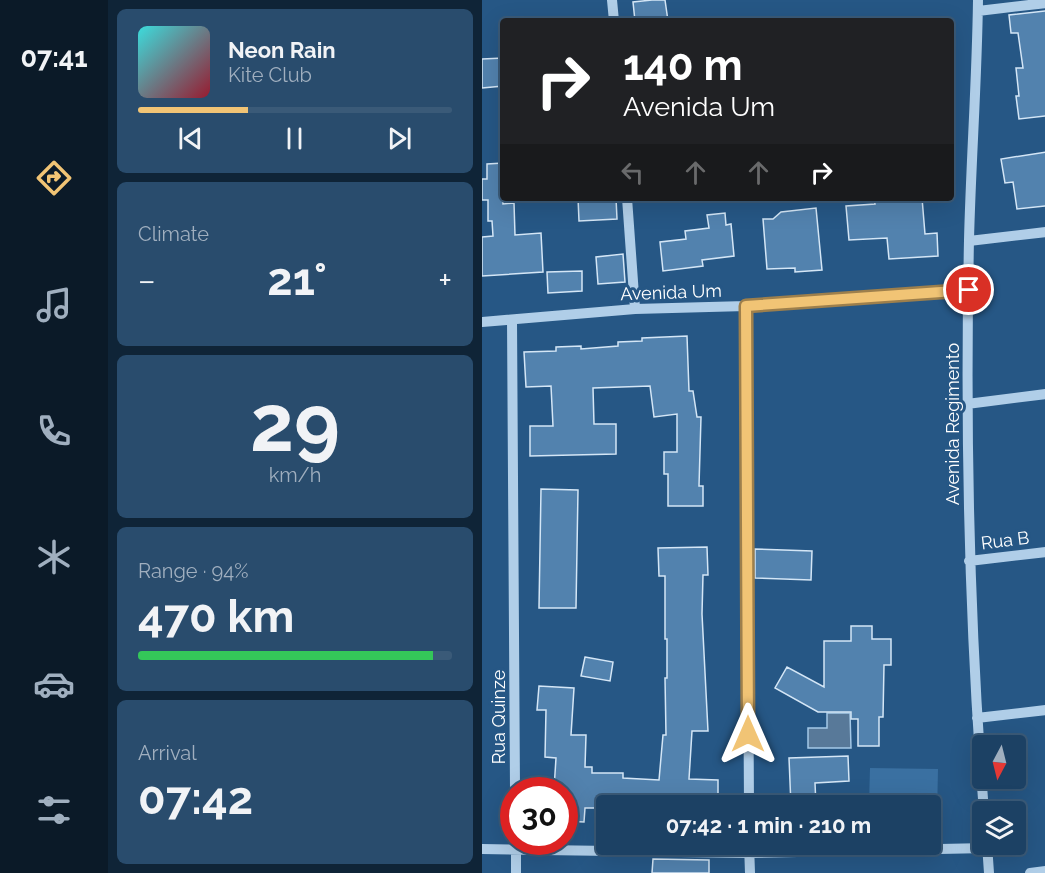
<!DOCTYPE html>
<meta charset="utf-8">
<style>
:root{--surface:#1c4164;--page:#294c6d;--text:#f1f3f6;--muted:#a0afbf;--line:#3a5a78;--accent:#f1c475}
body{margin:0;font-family:Raleway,sans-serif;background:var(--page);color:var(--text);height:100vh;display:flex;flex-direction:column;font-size:22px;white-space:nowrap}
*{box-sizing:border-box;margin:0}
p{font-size:20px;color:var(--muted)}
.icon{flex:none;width:33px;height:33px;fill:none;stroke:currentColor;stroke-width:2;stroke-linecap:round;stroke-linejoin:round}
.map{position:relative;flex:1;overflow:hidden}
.panel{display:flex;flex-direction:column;gap:9px;padding:9px;background:#0f2437;width:374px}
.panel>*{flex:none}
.hud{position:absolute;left:18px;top:18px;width:454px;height:183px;border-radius:6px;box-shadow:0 6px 24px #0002,0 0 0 2px var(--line);background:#202124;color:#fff;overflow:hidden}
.needle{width:39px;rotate:187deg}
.buttons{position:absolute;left:490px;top:735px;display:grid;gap:12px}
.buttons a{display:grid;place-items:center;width:54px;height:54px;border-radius:6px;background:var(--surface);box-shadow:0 6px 24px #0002,0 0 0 2px var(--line);font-size:30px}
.speed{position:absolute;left:18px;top:777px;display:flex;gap:12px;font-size:30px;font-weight:700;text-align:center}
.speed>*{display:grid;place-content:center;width:78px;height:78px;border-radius:50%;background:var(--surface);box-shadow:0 6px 24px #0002,0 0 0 2px var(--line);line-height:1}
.speed .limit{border:9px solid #d22;background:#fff;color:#111}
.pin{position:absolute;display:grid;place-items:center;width:51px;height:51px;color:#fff;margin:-26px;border:3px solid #fff;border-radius:50%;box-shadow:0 2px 6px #0007}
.me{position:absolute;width:66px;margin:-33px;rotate:0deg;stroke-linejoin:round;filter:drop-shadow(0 0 4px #0008)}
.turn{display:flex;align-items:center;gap:21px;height:126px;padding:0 24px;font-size:27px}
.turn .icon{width:78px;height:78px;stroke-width:2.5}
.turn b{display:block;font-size:42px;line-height:51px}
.lanes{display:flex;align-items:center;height:57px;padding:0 24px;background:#0003;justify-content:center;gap:30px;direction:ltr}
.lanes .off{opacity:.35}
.big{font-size:45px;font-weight:700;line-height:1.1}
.panel .widget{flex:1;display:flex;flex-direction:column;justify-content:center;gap:9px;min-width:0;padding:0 21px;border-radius:9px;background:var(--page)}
.panel .dial{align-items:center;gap:0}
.dial b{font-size:78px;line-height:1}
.song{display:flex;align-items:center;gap:18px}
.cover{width:72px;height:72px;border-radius:9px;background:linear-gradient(135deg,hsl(180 70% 55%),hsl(350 70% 35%))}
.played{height:6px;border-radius:3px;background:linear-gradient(90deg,var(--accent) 35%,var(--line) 35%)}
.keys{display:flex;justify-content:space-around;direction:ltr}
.heat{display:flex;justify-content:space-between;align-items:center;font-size:33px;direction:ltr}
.charge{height:9px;border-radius:4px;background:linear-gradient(90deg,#34c759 94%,var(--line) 0)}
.trip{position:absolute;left:114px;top:795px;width:345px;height:60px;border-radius:6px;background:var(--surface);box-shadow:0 6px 24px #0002,0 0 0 2px var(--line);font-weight:700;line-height:60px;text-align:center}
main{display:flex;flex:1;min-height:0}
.dock{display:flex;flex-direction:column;width:108px;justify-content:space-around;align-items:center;background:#0b1a28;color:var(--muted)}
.dock .icon{width:42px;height:42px}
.dock .on{color:var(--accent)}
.dock b{font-size:27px;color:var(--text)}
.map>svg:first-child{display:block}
.green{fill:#3a70a1}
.water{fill:#587999;stroke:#a4c9e8;stroke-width:1.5}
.building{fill:#5282ae;stroke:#d4e6f6;stroke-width:1.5}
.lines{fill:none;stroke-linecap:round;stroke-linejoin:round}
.minor{stroke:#b0cee8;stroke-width:10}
.route-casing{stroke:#9d7f4c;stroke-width:15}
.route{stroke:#f1c475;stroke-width:10}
.labels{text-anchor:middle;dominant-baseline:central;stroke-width:6;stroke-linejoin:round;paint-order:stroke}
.street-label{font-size:18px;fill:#fff;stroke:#265785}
</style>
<main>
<nav class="dock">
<b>07:41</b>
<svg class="icon on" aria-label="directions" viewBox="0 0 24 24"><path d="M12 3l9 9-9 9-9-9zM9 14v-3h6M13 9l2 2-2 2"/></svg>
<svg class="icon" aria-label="music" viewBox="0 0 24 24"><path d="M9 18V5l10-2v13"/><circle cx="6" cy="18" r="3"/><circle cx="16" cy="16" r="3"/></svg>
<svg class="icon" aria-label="phone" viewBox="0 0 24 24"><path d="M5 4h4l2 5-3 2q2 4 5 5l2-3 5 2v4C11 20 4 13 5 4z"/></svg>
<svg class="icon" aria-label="climate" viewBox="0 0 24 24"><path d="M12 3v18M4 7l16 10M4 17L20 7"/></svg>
<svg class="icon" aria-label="car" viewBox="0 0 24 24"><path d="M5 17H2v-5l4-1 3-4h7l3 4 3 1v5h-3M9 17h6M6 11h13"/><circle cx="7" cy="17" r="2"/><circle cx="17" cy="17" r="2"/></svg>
<svg class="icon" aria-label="filters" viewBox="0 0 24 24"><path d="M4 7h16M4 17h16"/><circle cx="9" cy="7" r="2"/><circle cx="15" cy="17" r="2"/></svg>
</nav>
<section class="panel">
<div class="widget">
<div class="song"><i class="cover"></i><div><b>Neon Rain</b><p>Kite Club</p></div></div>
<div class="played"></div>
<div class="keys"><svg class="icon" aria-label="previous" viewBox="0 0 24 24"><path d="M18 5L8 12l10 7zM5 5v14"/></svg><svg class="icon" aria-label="pause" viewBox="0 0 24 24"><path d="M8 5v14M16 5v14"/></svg><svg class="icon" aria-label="next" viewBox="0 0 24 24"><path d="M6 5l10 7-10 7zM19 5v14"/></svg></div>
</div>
<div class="widget"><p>Climate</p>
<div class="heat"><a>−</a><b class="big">21°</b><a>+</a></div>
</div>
<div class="widget dial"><b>29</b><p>km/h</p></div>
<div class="widget"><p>Range · 94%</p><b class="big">470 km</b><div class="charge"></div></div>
<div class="widget"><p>Arrival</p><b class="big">07:42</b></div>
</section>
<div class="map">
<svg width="564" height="873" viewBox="0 0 564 873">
<rect width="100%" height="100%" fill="#265785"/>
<path class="green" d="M388,768L456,769L455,815H449L448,806L387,805Z"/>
<path class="water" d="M345,713H368L369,748H326V728H345Z"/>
<path class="building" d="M170,0H183L186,21H153L151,2Z
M564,11V116L537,119L534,96H537L534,68H541L536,33H529L527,15Z
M21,58V86L0,88V59Z
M564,152V206L535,209L531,182L523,183L519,159Z
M21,163V204L32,203L33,235L59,233L61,272L0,276V237L11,236L10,221H6V200H0V179H5V164Z
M96,198H134L135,219L97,221Z
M392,198H440L443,234L455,233L456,256L407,259L405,238L367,240L364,206L393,204Z
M334,208L340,270L313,272V268L285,269L281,219H291L299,212Z
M243,213L244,225L249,224L252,256L220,260L221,266L181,271L178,242L204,239L203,231L227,228L225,215Z
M141,254L143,282L116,284L114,257Z
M100,271V291L66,293L65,272Z
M205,336L207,391H211L215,417H219L217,486H221V506H186V474H182V452H195V414L172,417L168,386L111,388L112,424H134V454L48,456V426H71L69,386L44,387L42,352L74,351V347L99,346V349L136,346V342L160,341V338Z
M59,489L96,490L94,608H57Z
M225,547L226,575H221L220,614L226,731H210L207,779L236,780V806H124V808H103L102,822L82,821V789H72L74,758L63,757L64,710H55L57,686L92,688L89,735H104L103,767H110V773H141V778L177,780L181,735H184L183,678H185V639H183V576H177L176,548Z
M273,549L330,551L329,580L273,578Z
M369,626H390V639H409V665H402L401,717H397V746H376V719H369V712H336L293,688L305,667L342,687V641H369Z
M103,657L131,662L128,681L99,676Z
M366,756L367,781L333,783L334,806H309L307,758Z
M171,859L227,860V873H170Z"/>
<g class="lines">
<path class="minor" d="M130,0L132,21
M496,0C495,80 489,160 487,240C483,431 487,621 502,812
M496,11L564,3
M145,198L153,309
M487,241L564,232
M264,306L267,806
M30,320L33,790
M0,322L153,309L264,306L487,290
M485,404L564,394
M487,561L564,552
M495,718L564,710
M34,842V873
M267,844L268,873
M505,844L507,873
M0,849L267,853L505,848
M548,873L564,871"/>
</g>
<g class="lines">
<defs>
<path id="route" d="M266,734L264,306L487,290"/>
</defs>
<use href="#route" class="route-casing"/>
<use href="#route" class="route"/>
</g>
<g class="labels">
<g class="street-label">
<text transform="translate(189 292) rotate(-2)">Avenida Um</text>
<text transform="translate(470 424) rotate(-90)">Avenida Regimento</text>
<text transform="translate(523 540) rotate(-7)">Rua B</text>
<text transform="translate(16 717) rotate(-90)">Rua Quinze</text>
</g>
</g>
</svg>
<div class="buttons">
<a><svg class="needle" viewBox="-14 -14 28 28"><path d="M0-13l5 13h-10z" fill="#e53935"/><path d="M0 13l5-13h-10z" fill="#a0afbf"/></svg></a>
<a><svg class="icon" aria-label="layers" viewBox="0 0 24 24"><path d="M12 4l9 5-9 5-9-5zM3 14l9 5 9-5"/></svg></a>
</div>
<div class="speed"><div class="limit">30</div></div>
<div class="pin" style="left:487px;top:290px;background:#d93025"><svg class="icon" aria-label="arrive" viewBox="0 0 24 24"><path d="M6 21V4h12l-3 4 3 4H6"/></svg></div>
<svg class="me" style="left:266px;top:734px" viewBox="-20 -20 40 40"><path d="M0-17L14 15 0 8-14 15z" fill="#f1c475" stroke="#fff" stroke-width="4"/></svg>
<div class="trip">07:42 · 1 min · 210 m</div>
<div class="hud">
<div class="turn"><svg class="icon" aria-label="right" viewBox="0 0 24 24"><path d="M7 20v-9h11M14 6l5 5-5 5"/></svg><div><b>140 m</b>Avenida Um</div></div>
<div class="lanes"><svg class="icon off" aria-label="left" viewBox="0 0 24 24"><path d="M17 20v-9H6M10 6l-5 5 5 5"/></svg><svg class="icon off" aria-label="ahead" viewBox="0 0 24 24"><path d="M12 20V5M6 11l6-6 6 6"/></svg><svg class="icon off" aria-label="ahead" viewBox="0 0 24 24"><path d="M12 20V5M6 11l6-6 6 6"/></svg><svg class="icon" aria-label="right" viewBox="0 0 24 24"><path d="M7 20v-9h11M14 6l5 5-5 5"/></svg></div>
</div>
</div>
</main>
